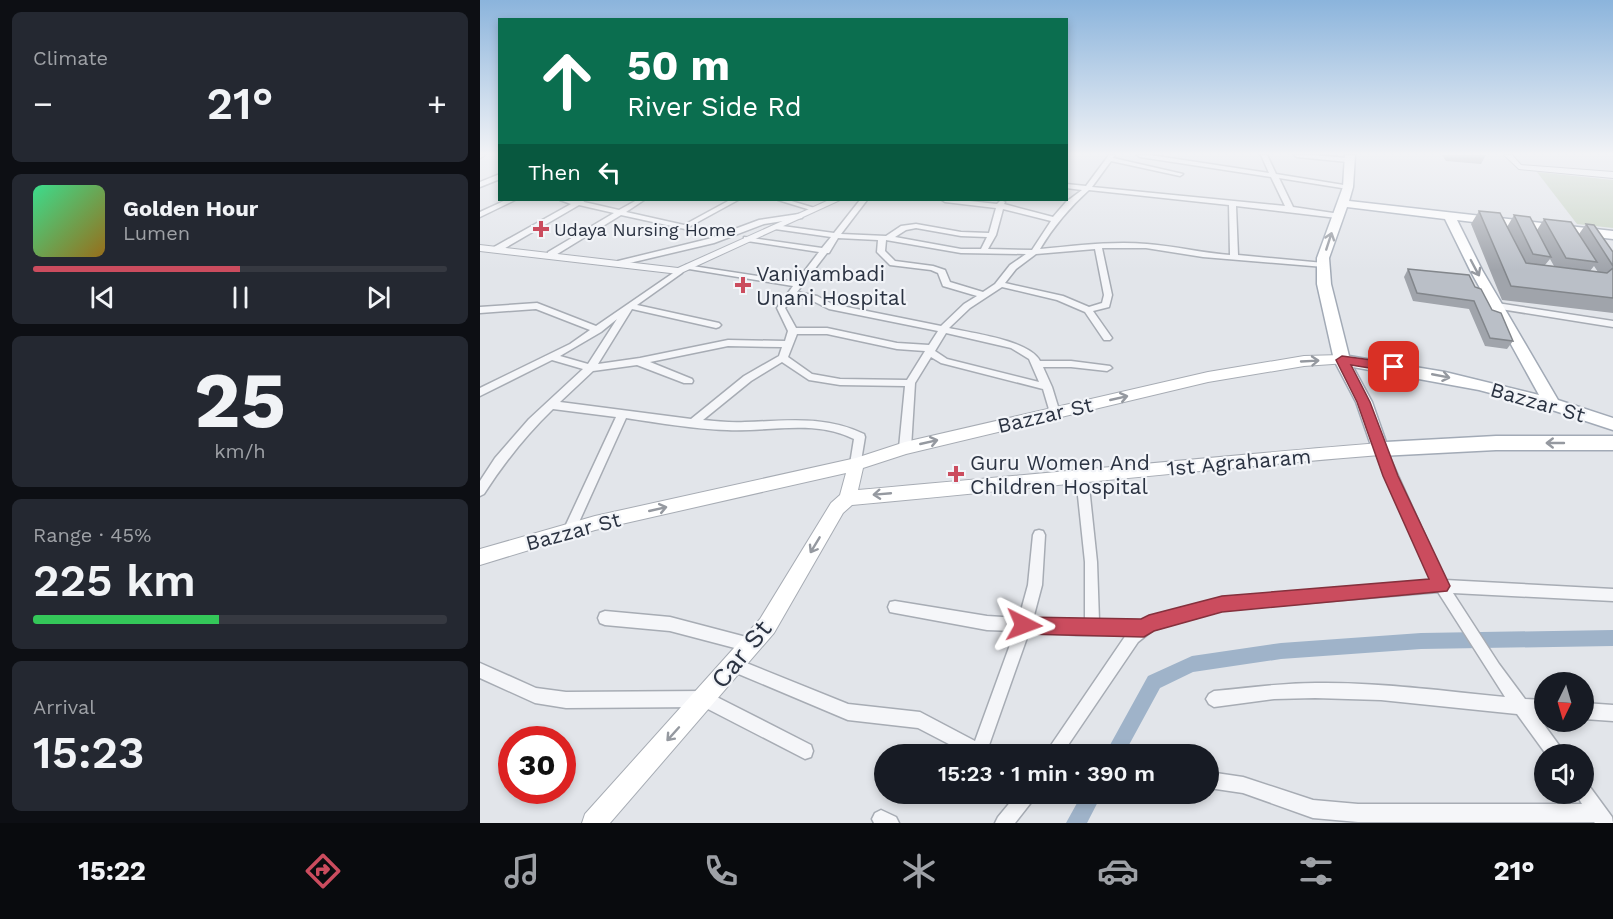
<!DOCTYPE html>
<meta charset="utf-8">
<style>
:root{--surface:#171b24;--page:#242831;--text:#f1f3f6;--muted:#9ea1a6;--line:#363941;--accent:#cb4c5e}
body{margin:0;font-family:"Work Sans",sans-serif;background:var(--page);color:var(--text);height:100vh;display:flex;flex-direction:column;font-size:22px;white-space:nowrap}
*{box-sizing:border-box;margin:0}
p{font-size:20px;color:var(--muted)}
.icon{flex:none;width:33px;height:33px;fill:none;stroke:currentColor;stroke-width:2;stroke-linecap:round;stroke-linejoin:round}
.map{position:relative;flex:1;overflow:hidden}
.side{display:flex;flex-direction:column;gap:12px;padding:12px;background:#0d0f14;width:480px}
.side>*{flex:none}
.top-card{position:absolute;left:18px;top:18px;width:570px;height:183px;border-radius:0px;box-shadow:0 3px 9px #0003;background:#0b6e4f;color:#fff;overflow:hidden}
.needle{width:39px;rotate:185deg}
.tools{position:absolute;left:1054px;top:672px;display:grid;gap:12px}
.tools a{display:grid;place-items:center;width:60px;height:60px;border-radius:50%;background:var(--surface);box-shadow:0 3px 9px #0003;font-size:30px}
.speed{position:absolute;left:18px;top:726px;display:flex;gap:12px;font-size:30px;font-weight:700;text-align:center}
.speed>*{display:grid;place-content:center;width:78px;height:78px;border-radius:50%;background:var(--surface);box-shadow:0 3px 9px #0003;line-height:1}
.speed .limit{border:9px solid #d22;background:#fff;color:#111}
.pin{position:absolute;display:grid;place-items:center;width:51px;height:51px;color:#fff;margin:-26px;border-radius:12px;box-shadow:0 3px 9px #0006}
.me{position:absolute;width:66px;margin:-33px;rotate:93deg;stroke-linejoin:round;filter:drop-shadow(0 0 4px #0008)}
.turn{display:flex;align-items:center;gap:21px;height:126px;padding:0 30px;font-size:27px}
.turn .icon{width:78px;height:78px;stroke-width:2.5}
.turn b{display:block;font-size:42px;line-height:51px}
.then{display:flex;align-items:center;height:57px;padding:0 30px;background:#0003;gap:12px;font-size:22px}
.big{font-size:45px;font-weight:600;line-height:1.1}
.side .tile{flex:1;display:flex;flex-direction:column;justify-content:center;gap:9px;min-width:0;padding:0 21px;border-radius:9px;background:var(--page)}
.side .dial{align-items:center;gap:0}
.dial b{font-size:78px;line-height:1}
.song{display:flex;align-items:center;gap:18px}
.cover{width:72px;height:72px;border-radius:9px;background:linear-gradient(135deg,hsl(150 70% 55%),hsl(40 70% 35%))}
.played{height:6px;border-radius:3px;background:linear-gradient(90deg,var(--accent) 50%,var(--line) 50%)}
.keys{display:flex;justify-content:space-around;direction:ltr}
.heat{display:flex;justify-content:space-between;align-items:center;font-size:33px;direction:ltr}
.charge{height:9px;border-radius:4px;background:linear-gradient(90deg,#34c759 45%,var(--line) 0)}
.trip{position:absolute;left:394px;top:744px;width:345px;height:60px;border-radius:30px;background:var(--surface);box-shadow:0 3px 9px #0003;font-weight:600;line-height:60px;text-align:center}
.menu{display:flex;height:96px;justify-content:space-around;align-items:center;background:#090b0e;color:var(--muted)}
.menu .icon{width:42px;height:42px}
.menu .current{color:var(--accent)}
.menu b{font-size:27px;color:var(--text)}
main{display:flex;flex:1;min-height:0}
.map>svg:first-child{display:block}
.green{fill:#c8d4c4}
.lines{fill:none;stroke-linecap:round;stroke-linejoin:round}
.canal{fill:#9fb3c9;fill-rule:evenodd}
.minor-casing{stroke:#a7acb4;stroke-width:3}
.tertiary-casing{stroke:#a7acb4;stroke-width:2}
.secondary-casing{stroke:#a7acb4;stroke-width:2}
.primary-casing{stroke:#a2aab6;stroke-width:3}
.minor{fill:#f5f6f9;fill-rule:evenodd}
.tertiary{fill:#f5f6f9;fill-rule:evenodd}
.secondary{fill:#fff;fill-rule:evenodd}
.primary{fill:#fff;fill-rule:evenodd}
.wall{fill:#a0a4ab;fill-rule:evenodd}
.building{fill:#babfc7;stroke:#82868b;stroke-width:1.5}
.oneway{stroke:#9599a0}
.route{fill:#cb4c5e;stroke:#84313d;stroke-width:1.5}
.poi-dot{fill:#cb4c5e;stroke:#f2f4f8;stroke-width:2}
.labels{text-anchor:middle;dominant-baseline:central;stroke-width:4.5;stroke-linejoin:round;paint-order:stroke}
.far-poi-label{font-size:18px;fill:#2b3342;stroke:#f2f4f8;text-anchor:start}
.poi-label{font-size:21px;fill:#2b3342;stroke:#f2f4f8;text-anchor:start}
.street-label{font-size:21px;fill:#2b3342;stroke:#f2f4f8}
.near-street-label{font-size:26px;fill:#2b3342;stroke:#f2f4f8}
</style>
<main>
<section class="side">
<div class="tile"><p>Climate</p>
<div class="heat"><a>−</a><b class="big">21°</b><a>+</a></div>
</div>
<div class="tile">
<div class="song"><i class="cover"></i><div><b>Golden Hour</b><p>Lumen</p></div></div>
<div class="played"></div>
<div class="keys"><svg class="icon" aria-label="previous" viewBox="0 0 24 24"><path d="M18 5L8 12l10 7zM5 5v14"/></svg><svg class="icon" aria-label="pause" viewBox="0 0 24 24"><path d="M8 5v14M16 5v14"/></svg><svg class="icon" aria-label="next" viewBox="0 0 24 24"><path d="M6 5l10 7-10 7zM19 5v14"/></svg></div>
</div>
<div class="tile dial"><b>25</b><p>km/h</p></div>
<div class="tile"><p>Range · 45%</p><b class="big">225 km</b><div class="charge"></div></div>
<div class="tile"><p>Arrival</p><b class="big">15:23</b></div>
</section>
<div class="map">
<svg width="1133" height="823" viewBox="0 0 1133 823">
<rect width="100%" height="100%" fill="#e2e5ea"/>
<path class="green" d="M1057,172L1133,180V228L1097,224Z"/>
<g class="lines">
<path class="canal" d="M1133,630V646L941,649L801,659L713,672L680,688L644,754H625L668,676L712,656L801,643L941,633Z
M602,794H622L607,823H586Z"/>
<defs>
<path id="minor" d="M0,155H5L0,158Z
M629,155H635L633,158L703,174L700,176L631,161L612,187L805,206L791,177L660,157L657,155H670L789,173L781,155H787L796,174L870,186L871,187L868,189L799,178L813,207L860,214L861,216L857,218L756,206L758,255L844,263L848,265L844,267L723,257L666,248H622L632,295L629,307L613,311L632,338L630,340H624L605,312L577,300L522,287L490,308L469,328C491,333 549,340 560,361H591L630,366L632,368L627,371L591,367H563L572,387L580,413L579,416H571L563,389L461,363L451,357L435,383L431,448L429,451H421L419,448L425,386L360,385L329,380L302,362L271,381L223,420C237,421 251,423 265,422C308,421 344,415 384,434L385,437L380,467H372L370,464L374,439C334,419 290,432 247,430C213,429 179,423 146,418L95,531L93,535L89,536L85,535L83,531L136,417L73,409C46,435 24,463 4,494L0,496V481L15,458L49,419L103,369L72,360L0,396V388L90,344L110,330L56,309L0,313V307L57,303L116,326L199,269L203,271L202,273L157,305L239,323L241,325L239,327L236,328L152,309L118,364L160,358L248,340L305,341L308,331L297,308L313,286L209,269H206V265L316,282L339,252L267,241H264V237L342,248L351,237L295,229L291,227L295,225L354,233L380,200H387L361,234L406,236L421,226L436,224L481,232L509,233L516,208L465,202L462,200H480L517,204L521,200L525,202L524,204L573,217L586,202L602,190L586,188V184L606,186ZM609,190L749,205L750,255C722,253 695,246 667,244C631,241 595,246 560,249C574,226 589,208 609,190ZM523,209L571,221L552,250L508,249L516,235ZM436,228L481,236L507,237L501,249H481L415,237L426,230ZM358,238L398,240L397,252L410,265L451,270L458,273L463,286L497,296L484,304L461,326L352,304L337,296L317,292L347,253H349ZM406,240L481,253L546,254L530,265L515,284L503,292L470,282L465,270L453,266L415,261L405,251ZM615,249L624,295L622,303L609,307L583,296L525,283L536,269L556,254ZM314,297L331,300L349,309L458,331L449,345L417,343L347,328H316L305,308ZM137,319L108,364L80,356L121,332ZM466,333L531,348L549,359L559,382L467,359L455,351ZM317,334H347L417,349L445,351L427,380L360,379L332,374L308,357ZM248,346L302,347L299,356L264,376L211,419L80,402L113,371L157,365L204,383H212L213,381L212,379L170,362Z
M814,155H833L868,158L871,160L868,162L817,157Z
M20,174V179L0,187V182Z
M26,200H35L0,217V212Z
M80,200H103L104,202L139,210L157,200H164L146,212L204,225L250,200H258L205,229L141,215L74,256H68V252L134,213L99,205L20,251H14V247L91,204Z
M298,200H308L338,209L334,211Z
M319,214L323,216L322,218L284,224L234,243L141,265L137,263L138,261L228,239L279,220Z
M1017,303L1133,321V327L1014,308V304Z
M900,445L904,446L906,449L965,580L1133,589V601L973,593L1019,664L1045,699L1065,700V716L1057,715L1081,748L1083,754H1066L1037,714L901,700L835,698L794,699L734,707L729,704L726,699L729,694L734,691C768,688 801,683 836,683C899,682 962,691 1025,697L958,592L742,610L673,630L658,642L582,754H565L646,635H596L549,632L508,748L511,754H488L438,728L368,720L249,670L247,665L249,660L254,658L368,704L440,712L495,741L535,631L507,630L415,613L410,612L408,607L410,602L415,601L507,616L539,618L548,585L553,535L555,531L559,530L563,531L565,535L562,585L553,619L605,621V562L596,477L598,474L602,472L606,474L608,477L617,562L619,621H662L669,617L742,598L952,581L894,449L896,446Z
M125,611L190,617L270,638L275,640L277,645L275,650L270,652L190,631L125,625L120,623L118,618L120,613Z
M0,663L56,688L86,692L225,691L331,745L333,751L331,757L325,759L224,707L86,708L55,703L0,678Z
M1104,703L1133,705V721L1104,719Z
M729,772L763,777L833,800L878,804H1102L1096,794H1104V785L1110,787L1132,817L1133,823H1115L1114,822H878L833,818L763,793L729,788Z
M537,794H555L553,800L535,823H515L518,817Z
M401,810L416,817L419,823H394L392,819L395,813Z"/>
<path id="tertiary" d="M1024,155H1032L1041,165L1133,172V178L1039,169Z
M349,200H360L199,274L0,251V245L198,268Z"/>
<path id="secondary" d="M862,355L869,360L867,363L824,366L728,382L426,454L383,468L378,490C552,475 726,457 900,443L906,445L908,449L906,453L900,455C724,469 548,489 372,505L363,513L294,633L130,823H102L105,814L280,619L351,503L360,495L366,473L115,530L0,565V549L115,516L376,458L425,442L728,372L824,356Z"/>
<path id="primary" d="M865,155H875L873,187L869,201L1133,231V239L977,220L1002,270L1078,400L1133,418V430L1063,407L999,390L873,367L892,402L906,442L1016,436H1133V450H1016L900,456L894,454L876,402L854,360L837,284V258L863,187ZM867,207L965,219L990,270L1059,395L965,372L869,356L851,284L849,258Z"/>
</defs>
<use href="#minor" class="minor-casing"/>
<use href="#tertiary" class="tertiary-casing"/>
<use href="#secondary" class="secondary-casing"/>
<use href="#primary" class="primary-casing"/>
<use href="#minor" class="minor"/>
<use href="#tertiary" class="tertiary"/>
<use href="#secondary" class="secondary"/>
<use href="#primary" class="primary"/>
</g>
<path class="wall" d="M962,155H1006L1001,164L966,161Z
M999,211L1027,227L1034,215L1057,230L1064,219L1099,234L1106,224L1133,252V313L1022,300L991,224ZM1070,259L1074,266L1065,265ZM1114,266L1118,272L1110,271Z
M928,269L995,287L1033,341L1027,349L1005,346L989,309L933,301L924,277Z"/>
<path class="building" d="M999,211L1020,213L1046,263L1127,273L1133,268V298L1031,286Z
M1034,215L1050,217L1071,257L1053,254Z
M1064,219L1091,222L1117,262L1086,258Z
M1106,224L1114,225L1133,252V266Z
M928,269L989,275L995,287L1001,289L1012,310L1021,313L1033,341L1010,338L994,301L937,293Z"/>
<defs><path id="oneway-shaft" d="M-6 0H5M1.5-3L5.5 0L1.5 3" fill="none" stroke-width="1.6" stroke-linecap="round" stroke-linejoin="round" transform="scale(1.5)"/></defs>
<g class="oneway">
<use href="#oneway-shaft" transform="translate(849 241) rotate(-72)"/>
<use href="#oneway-shaft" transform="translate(995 268) rotate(62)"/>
<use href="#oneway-shaft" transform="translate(830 361) rotate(-3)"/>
<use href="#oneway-shaft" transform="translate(961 376) rotate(11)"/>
<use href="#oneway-shaft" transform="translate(639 398) rotate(-13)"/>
<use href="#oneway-shaft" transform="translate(449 442) rotate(-13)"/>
<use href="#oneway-shaft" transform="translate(1075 443) rotate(180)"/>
<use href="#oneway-shaft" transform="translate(402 494) rotate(175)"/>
<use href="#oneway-shaft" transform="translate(178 509) rotate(-13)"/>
<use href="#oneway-shaft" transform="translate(335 545) rotate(121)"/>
<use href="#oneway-shaft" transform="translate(193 734) rotate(132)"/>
</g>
<linearGradient id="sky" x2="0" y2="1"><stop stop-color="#8bb4dc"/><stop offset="0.57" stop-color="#f2f3f6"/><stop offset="1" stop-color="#f2f3f6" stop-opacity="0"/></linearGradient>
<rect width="1133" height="270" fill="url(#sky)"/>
<path class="route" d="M862,356L914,363L920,367L914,372L871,365L890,402L918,476L970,586L967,591L742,612L674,631L664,637L544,634L537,632L534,625L537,619L544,617L661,619L669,615L742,596L949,579L903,476L877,402L856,360Z"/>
<g class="poi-dot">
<path d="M58 220h6v6h6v6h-6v6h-6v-6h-6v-6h6z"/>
<path d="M260 276h6v6h6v6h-6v6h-6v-6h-6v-6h6z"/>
<path d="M473 465h6v6h6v6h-6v6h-6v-6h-6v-6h6z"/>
</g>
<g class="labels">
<g class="far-poi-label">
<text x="74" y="229">Udaya Nursing Home</text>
</g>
<g class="poi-label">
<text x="276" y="273">Vaniyambadi<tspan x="276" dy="24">Unani Hospital</tspan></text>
<text x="490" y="462">Guru Women And<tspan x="490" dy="24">Children Hospital</tspan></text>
</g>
<g class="street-label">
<text transform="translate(1058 402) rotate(16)">Bazzar St</text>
<text transform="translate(565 415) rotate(-13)">Bazzar St</text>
<text transform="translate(759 462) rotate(-5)">1st Agraharam</text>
<text transform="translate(93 531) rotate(-15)">Bazzar St</text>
</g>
<g class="near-street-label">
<text transform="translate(261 654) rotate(-51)">Car St</text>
</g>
</g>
</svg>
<div class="tools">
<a><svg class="needle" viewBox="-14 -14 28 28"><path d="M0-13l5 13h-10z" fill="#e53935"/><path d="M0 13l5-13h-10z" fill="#9ea1a6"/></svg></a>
<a><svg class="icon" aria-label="sound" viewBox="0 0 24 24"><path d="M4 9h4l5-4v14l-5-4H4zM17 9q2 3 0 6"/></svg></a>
</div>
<div class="speed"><div class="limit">30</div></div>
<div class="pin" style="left:914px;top:367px;background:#d93025"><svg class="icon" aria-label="arrive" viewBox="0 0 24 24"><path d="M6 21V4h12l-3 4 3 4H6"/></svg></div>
<svg class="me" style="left:544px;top:625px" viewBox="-20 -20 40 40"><path d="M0-17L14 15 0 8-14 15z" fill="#cb4c5e" stroke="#fff" stroke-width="4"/></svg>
<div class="trip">15:23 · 1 min · 390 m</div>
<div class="top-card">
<div class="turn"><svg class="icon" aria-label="ahead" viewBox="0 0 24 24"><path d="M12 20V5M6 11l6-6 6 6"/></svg><div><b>50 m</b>River Side Rd</div></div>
<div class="then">Then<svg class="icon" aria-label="left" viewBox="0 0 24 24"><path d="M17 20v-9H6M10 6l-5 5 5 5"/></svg></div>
</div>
</div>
</main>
<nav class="menu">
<b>15:22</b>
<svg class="icon current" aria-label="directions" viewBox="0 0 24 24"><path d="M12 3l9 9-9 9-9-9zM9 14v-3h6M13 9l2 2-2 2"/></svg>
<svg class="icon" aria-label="music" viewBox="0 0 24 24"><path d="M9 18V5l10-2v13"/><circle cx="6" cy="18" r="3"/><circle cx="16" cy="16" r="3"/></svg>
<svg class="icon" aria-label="phone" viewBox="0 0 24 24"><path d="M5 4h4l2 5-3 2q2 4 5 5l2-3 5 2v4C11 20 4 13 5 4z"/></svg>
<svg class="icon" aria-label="climate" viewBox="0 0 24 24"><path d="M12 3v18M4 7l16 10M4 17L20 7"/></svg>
<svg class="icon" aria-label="car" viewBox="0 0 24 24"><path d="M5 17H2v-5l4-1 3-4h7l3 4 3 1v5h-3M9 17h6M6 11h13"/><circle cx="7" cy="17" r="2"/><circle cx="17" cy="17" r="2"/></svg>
<svg class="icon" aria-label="filters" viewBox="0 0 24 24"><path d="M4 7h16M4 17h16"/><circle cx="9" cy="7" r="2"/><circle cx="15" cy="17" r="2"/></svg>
<b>21°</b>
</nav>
